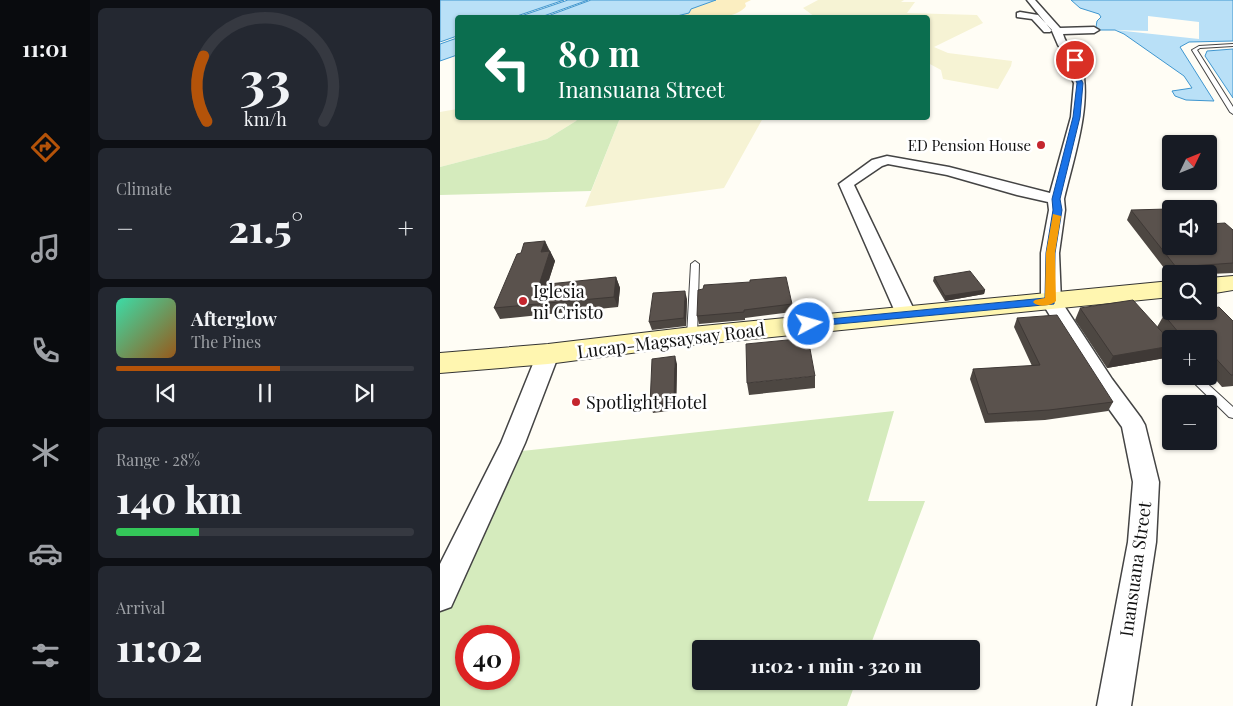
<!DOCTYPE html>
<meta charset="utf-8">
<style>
:root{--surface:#171b24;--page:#242831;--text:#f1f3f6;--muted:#9ea1a6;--line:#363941;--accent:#b45309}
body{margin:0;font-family:"Playfair Display",serif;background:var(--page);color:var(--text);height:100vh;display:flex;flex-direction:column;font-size:19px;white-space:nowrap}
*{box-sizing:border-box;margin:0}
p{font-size:16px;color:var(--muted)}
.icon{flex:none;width:28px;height:28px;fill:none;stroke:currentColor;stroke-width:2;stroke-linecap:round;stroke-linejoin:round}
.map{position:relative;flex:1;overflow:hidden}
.sheet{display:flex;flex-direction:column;gap:8px;padding:8px;background:#0d0f14;width:350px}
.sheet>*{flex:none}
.banner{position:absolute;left:15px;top:15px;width:475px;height:105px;border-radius:5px;box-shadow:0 1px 4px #0004;background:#0b6e4f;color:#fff;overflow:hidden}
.needle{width:32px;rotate:47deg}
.tools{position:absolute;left:722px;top:135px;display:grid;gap:10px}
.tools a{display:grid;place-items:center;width:55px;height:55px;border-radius:5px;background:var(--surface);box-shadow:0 1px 4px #0004;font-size:25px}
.speed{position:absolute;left:15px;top:625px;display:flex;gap:10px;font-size:25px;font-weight:700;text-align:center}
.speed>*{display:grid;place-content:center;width:65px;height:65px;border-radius:50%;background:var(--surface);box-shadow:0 1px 4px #0004;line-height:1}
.speed .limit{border:8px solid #d22;background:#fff;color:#111}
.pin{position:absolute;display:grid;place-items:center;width:42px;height:42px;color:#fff;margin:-21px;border:2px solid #fff;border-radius:50%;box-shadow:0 1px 5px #0007}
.me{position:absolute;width:55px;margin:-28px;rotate:84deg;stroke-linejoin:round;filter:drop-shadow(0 0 4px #0008)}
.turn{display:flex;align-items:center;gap:18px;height:105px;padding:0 20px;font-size:22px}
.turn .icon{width:65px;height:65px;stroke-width:2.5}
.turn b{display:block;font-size:35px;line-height:42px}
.big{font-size:38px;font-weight:800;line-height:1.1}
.sheet .card{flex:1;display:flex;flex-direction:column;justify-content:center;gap:8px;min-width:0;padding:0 18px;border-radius:8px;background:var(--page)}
.sheet .dial{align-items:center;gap:0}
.dial svg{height:130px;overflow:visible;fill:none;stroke:var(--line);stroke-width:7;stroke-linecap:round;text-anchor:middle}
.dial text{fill:var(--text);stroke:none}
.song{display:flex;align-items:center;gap:15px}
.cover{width:60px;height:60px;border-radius:8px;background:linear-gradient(135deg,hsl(160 70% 55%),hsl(30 70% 35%))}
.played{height:5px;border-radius:2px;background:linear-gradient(90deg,var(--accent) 55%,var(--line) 55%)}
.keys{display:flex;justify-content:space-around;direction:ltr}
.heat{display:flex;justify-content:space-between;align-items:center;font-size:28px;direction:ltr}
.charge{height:8px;border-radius:4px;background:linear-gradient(90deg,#34c759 28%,var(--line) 0)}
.trip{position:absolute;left:252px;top:640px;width:288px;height:50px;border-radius:5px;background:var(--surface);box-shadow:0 1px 4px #0004;font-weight:800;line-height:50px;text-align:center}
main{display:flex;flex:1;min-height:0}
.dock{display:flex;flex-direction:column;width:90px;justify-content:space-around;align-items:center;background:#090b0e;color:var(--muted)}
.dock .icon{width:35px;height:35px}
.dock .selected{color:var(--accent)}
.dock b{font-size:22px;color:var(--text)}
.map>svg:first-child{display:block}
.farmland{fill:#f6f3d4}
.green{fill:#d5ebbd;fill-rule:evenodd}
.sand{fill:#fbeec1}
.water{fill:#b9e0f7;stroke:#3f96cf}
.pier{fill:#fffdf5}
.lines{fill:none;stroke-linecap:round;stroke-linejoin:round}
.lane-casing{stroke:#444;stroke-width:2}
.street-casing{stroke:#444;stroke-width:3}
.secondary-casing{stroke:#333;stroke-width:2}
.lane{fill:#fff;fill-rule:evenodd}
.street{fill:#fff;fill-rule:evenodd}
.secondary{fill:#fff6b0;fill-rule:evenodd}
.wall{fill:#4d4742}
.shaded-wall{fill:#3f3936}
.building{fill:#5a524d;stroke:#3f3936}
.route{fill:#1a73e8;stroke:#114b97}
.slow{fill:#f59e0b}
.poi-dot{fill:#c4262e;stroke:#fff;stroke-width:2}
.labels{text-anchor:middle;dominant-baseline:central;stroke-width:5;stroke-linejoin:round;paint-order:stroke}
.far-poi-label{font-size:15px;fill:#111;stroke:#fff;text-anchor:end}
.poi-label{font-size:18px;fill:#111;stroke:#fff;text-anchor:start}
.street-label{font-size:18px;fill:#111;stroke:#fff}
</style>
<main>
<nav class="dock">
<b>11:01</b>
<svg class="icon selected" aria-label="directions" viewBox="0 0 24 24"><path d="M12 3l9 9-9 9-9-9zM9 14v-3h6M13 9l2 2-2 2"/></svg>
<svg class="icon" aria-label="music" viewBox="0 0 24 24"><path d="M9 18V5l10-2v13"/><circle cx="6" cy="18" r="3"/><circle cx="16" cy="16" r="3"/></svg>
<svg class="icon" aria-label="phone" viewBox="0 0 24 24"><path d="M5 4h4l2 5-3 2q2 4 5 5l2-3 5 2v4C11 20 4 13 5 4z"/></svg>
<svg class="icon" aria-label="climate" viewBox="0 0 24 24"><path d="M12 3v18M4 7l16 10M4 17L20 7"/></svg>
<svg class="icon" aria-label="car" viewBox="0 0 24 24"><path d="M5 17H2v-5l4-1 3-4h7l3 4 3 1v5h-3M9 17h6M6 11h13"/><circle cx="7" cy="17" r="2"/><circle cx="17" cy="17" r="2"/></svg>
<svg class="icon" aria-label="filters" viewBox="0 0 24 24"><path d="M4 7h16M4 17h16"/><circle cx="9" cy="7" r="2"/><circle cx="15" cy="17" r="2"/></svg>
</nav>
<section class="sheet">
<div class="card dial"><svg viewBox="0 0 100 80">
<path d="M14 69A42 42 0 1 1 86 69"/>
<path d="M14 69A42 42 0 0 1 12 29" stroke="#b45309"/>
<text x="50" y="56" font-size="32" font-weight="700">33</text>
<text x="50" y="72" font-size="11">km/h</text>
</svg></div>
<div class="card"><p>Climate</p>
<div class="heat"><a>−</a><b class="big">21.5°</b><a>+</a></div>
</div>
<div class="card">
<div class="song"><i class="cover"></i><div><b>Afterglow</b><p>The Pines</p></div></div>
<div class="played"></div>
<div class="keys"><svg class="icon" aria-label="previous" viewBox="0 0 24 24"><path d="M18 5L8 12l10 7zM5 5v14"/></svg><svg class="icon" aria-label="pause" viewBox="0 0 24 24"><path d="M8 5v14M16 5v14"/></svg><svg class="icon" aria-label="next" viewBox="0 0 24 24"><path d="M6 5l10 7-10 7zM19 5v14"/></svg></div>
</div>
<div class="card"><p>Range · 28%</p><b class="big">140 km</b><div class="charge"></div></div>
<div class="card"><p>Arrival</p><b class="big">11:02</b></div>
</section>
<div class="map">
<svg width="793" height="706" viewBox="0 0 793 706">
<rect width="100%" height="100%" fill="#fffdf5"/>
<path class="farmland" d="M378,0H464L461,2H475L467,13L537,15L543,23L494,47L508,53L572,61L571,66L558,89L503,79L501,70L488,63V18L375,17L363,8Z
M17,109L18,118H138L136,121L107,139L0,167V112Z
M180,118H323L284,188L145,207Z"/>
<path class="green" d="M138,118H180L151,191L0,195V167L107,139L136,121Z
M454,411L428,501H485L429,649H261V681H416L407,706H0V578L54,454ZM26,636H69V679H26Z"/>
<path class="sand" d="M276,0H311L305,3L306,6C294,23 251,17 233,18L249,13L251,9Z"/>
<path class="water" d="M0,0H124L74,17L18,18L17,36L0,42Z
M128,0H148L101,17H78Z
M151,0H276L251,9L249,13L233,17H105Z
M631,0H793V41L749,42L740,47L774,101L746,100L735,96L732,91L752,88L744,76L684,34L675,30H659L656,27L657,21L661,17L659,14L640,8Z
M17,38V55L0,61V44Z
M793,49V98L765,56L767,51Z"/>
<path class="pier" d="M708,16L759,22V39L675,30L708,31Z"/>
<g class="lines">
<defs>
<path id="lane" d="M793,44V46L760,48L757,50L793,107V114L790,112L752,50L759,46Z
M255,261L259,264L257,336L252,339L247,336L251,264Z
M747,376H759L793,407V418L789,417Z"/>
<path id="street" d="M587,0H595L620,28L654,27L659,30L654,33L623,34C626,47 639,54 642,67C652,105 633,160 624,199L625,210L619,253L621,301L672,379L701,418L705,425L719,482L716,542L691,706H657L688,542L693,482L682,427L656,391L601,301V253L609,210L608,202L577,195L507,175L448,164L442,166L414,185L476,314L473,319L466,321L459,319L456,314L399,184L432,160L447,156L509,167L610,193L631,117L634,83L631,77L630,61L618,45L612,31Z
M580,12L598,15L612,30L610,32H604L592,19L577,17V13Z
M108,346L116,349L119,354L85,443L11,607L0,611V564L61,443L97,354L100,349Z"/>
<path id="secondary" d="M793,276V290L769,294V278Z
M731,281V297L252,345L108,364L0,373V353L108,344L252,327Z"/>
</defs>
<use href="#lane" class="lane-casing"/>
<use href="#street" class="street-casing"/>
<use href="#secondary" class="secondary-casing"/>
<use href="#lane" class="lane"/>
<use href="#street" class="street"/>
<use href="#secondary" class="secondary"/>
</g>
<path class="wall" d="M691,210L731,246L793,230V273L769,274H731V277L687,220Z
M105,241L115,261L107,285L176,277L180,288L178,307L60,319L54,308L81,253Z
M494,277L545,290L544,294L505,301L493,281Z
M263,289L352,304V312L305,318V320L259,324L257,316Z
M247,299L246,326L212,330L209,322Z
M640,308L717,327L724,315L793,321V386L782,387L769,372V339H731V357L667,368L635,320Z
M577,318L673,402L668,411L605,420L545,423L530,379L533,369L592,366L574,327Z
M237,364L236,410L213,413L210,405Z
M375,376V388L309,395L307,383Z"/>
<path class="shaded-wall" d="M105,241L109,251L101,252Z
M110,251L115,261L104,296L99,285Z
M176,277L180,288L178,307L174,297Z
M545,290L544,294L505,301V296Z
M245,291L247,299L246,326L244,318Z
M731,346V357L667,368L673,356Z
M235,356L237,364L236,410L234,402Z"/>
<path class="building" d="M728,209L731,213V246H769V224L785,223L793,230V263L736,267L691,210Z
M105,241L101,252L110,251L99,285L176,277L174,297L54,308L77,254L81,253L84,243Z
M530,271L545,290L505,296L494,277Z
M346,277L352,304L304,310V312L257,316L258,290L263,289L264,285L310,282V280Z
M245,291L244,318L209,322L213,293Z
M693,300L731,342V346L673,356L640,308Z
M779,307L793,321V375H791L769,351V339H740L739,333L724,315L751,311H769V309Z
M617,315L673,402L609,410L548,414L533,369L600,365L577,318Z
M368,338L375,376L307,383L306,344Z
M235,356L234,402L210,405L212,359Z"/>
<path class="route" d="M635,58C641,62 641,70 640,77L643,83L640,117L620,199L622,210L615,253L614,304L365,327L364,324L369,321L605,298L606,253L613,210L612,199L633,117L637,83L634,77L636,69L632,60Z"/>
<path class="slow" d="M613,214L621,216L615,253L616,301C611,306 598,308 593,302L595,300L605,298L606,253Z"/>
<g class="poi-dot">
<circle cx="601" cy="145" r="5"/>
<circle cx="83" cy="301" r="5"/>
<circle cx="136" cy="402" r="5"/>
</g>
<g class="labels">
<g class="far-poi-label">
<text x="591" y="145">ED Pension House</text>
</g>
<g class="poi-label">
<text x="93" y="291">Iglesia<tspan x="93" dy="21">ni Cristo</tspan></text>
<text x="146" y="402">Spotlight Hotel</text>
</g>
<g class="street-label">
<text transform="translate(231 340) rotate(-7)">Lucap-Magsaysay Road</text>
<text transform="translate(695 569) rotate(-82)">Inansuana Street</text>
</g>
</g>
</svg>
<div class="tools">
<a><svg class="needle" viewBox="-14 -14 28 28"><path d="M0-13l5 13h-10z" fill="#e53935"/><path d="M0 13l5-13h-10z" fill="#9ea1a6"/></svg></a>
<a><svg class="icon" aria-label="sound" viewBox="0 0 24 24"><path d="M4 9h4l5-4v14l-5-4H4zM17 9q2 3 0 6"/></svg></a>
<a><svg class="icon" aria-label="search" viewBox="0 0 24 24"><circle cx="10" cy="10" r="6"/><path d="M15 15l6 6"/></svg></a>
<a>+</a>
<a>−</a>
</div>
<div class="speed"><div class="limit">40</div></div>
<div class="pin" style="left:635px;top:60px;background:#d93025"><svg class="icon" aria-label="arrive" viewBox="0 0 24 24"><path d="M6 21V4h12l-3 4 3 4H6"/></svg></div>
<svg class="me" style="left:369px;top:324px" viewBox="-20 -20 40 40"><circle r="17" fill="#1a73e8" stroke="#fff" stroke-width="3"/><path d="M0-11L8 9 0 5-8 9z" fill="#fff"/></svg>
<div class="trip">11:02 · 1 min · 320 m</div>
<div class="banner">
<div class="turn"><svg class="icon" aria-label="left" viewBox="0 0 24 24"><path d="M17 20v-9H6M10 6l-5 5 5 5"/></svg><div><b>80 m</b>Inansuana Street</div></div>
</div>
</div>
</main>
